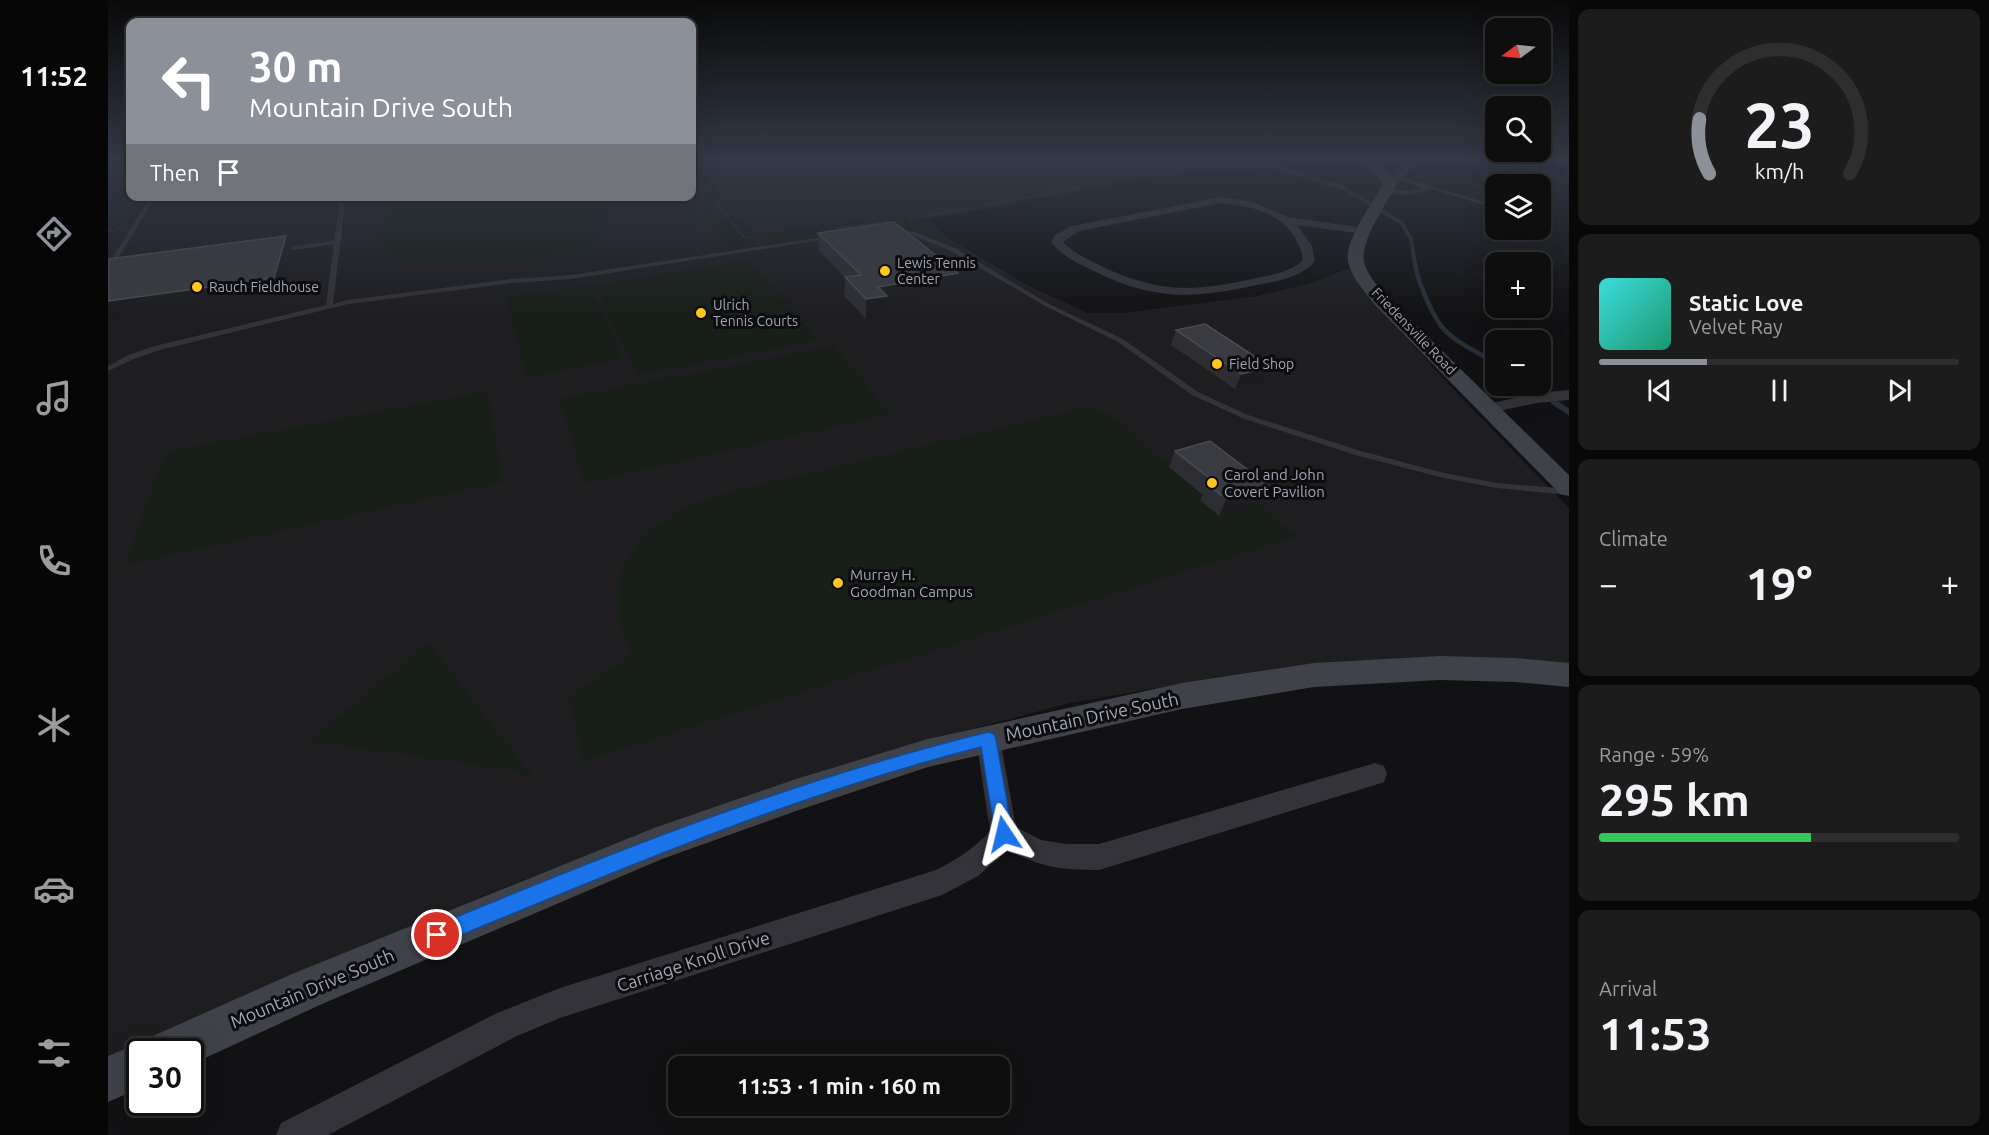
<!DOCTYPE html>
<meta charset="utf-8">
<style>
:root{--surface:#0e0e0f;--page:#1c1c1d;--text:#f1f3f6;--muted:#9b9c9e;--line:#2e2e2f;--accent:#8c9099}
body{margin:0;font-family:Ubuntu,sans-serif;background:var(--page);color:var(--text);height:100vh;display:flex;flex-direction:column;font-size:22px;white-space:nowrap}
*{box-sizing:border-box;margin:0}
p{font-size:20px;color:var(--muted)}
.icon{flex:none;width:33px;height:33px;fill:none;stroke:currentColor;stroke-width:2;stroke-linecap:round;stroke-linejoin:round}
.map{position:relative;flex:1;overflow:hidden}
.side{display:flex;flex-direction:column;gap:9px;padding:9px;background:#080808;width:420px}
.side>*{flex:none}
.guide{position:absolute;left:18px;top:18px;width:570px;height:183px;border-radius:12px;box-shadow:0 6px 24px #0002,0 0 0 2px var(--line);background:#8c9099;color:#fff;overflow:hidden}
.needle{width:39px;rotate:255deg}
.fabs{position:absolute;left:1377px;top:18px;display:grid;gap:12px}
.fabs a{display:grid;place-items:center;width:66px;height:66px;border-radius:12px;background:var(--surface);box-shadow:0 6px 24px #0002,0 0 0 2px var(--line);font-size:30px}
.speed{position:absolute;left:18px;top:1038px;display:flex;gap:12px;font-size:30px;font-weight:700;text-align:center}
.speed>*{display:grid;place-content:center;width:78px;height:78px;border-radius:50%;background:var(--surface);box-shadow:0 6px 24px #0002,0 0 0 2px var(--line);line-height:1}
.speed .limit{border:3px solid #111;border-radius:9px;background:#fff;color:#111}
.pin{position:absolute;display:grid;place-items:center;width:51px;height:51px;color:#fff;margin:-26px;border:3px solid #fff;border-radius:50%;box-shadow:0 2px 6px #0007}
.me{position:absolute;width:66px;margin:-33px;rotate:350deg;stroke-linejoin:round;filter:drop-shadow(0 0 4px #0008)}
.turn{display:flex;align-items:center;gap:21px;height:126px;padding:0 24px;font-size:27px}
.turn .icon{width:78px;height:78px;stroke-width:2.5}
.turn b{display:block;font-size:42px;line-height:51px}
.then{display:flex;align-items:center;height:57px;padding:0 24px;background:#0003;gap:12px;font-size:22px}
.big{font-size:45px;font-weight:600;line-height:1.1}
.side .card{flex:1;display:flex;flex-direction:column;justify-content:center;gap:9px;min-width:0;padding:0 21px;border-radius:12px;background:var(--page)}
.side .dial{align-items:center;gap:0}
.dial svg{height:156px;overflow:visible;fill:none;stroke:var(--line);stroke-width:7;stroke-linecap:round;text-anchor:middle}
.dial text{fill:var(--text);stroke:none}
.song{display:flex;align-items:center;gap:18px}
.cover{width:72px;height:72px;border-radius:9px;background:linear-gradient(135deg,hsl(180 70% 55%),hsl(160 70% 35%))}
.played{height:6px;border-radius:3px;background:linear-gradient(90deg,var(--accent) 30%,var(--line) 30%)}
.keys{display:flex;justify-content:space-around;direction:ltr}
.heat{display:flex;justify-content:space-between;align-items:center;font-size:33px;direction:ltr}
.charge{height:9px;border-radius:4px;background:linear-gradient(90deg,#34c759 59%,var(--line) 0)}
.trip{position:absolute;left:560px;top:1056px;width:342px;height:60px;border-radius:12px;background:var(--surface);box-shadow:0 6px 24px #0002,0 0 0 2px var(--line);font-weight:600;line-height:60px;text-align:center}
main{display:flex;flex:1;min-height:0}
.tabs{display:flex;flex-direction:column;width:108px;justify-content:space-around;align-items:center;background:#060606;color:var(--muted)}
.tabs .icon{width:42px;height:42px}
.tabs .selected{color:var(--accent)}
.tabs b{font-size:27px;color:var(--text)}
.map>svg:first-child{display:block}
.built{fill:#1e1e21}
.green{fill:#181f19}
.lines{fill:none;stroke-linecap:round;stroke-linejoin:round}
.stream-far2{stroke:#272f38;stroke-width:4}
.stream-far1{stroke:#272f38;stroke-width:4.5}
.stream{stroke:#272f38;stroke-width:6}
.path{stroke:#393a40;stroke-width:2;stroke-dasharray:1.5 2;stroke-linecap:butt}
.lane{fill:#333339;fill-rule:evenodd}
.street{fill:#333339;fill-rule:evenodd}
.secondary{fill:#404249;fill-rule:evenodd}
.wall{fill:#2e2e32}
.shaded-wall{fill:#1d1d20}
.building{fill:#3a3b40;stroke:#4a4c52;stroke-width:1.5}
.route{fill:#1a73e8;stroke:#114b97;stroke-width:1.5}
.poi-dot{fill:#ffc61f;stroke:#0d0d0f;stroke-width:2}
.labels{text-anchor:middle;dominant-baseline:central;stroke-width:6;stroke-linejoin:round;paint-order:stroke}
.far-poi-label{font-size:14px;fill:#a2a6b5;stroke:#0d0d0f;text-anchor:start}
.far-street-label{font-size:14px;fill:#a2a6b5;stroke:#0d0d0f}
.poi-label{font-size:15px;fill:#a2a6b5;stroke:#0d0d0f;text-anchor:start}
.near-street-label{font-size:18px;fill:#a2a6b5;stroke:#0d0d0f}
</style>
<main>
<nav class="tabs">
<b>11:52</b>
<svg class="icon selected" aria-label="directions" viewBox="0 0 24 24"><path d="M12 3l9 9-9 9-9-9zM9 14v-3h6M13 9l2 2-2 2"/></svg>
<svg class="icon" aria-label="music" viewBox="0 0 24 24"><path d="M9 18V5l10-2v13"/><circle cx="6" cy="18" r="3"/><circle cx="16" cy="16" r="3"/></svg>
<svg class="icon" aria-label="phone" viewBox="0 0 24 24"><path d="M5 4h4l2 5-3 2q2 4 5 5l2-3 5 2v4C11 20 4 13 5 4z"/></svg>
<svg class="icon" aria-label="climate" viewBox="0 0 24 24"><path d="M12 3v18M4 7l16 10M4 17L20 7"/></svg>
<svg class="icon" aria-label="car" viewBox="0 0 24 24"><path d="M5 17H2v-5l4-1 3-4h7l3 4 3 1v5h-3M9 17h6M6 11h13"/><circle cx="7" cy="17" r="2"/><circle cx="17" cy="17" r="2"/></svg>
<svg class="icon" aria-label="filters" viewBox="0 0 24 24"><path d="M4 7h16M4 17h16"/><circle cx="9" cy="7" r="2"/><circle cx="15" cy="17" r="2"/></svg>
</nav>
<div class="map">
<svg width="1461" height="1135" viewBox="0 0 1461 1135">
<rect width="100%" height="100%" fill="#121214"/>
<path class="built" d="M0,158H22V196H584V158L1160,159L1170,167L1122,173H1081L1013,180L995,187L821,219L840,238L921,286L980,313H1014L1149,296L1204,283L1241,268L1263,299L1345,389L1461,508V665L1079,683L962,703L811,743L538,832L373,897L0,1057Z"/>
<path class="green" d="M584,161L591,167L628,218L647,238L643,245L622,251L584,186Z
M329,197H491L498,219L492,244L475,250L396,264H307L289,259L271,236C278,204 302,201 329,197Z
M812,215L837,236L857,249H843L812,232L793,229L678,240L667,241L652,236L674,231Z
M642,260L709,340L529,375L487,285Z
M483,285L515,359L418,377L399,298Z
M726,346L782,414L476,483L452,399Z
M379,391L395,482L17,565L57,452Z
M975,408L1000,413L1099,498L1111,516L1149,504L1189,536L475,761L461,696L523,656C518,639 510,620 510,602C508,541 567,507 618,493Z
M321,643L417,768H423L421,775L415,776L413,771L201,741Z"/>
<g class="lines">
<path class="stream-far2" d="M1155,158L1175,170L1234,187L1294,223L1303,239L1307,264"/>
<path class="stream-far1" d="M1307,263C1309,280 1323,313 1334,327C1345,341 1372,354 1388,363
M1423,386L1448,403"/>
<path class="stream" d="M1446,402L1461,412"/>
<path class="path" d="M584,168L634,235L639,237
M802,219L974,187L985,182L988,177L964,158
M730,228L780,222
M0,232L11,228"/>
<path class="lane" d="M22,169V171L0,173V171Z
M1289,176L1388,205V209L1324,189L1300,195L1276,193L1278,190L1300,191L1316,189L1289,178Z
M43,196H48L3,270L0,272V265Z
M232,196H238L225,304L240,300L403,279L463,275L723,236L726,238L463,279L403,283L240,304L52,350L26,359L0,371V366L20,355L47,346L218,305L226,244L170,252L167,250L170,248L226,241Z
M787,229L807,232L847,248L943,305L1015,339L1090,392L1140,415L1253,451L1336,473L1389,483L1461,489V495L1389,488L1336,478L1247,455L1134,418L1084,395L1010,342L939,307L843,251L804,235L785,232L784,231Z"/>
<path class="street" d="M1306,158H1315L1285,186H1279V182Z
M1113,197L1145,202L1180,217L1256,228L1261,231L1256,234L1189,225L1204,246L1207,261C1193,278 1169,281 1149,285C1083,299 1046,301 984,270C969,263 954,256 943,242L947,235L964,226ZM1113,203C1151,206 1188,218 1195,260C1181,273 1162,275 1144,279C1083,292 1051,293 993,266C980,259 965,253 955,242L971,231Z
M1461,390V400L1429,403L1381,413L1373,408L1376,405L1429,393Z
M880,729L888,732L892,739L908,827L933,840L959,844H991L1267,763L1276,766L1279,774L1276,782L1267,785L991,870C953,870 934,868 900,850L870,876L834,895L452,1018L409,1036L220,1135H168L173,1123L387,1014L452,988L828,870C848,860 867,848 882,831L868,739L872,732Z"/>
<path class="secondary" d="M1244,158C1265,157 1277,167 1289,184C1279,203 1252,240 1256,262C1259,275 1271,287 1279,297L1461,475V496L1452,494L1267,305C1258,292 1242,277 1240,260C1237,239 1265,203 1275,184L1268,174Z
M1332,656L1407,658L1461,663V687L1407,682L1332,680L1206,687L1074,709L820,767L688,811L554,859L214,1004L82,1065V1052H32V1088L0,1102V1056L32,1043L41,1046L45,1036L184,974L546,828L688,779L820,739L1074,683L1206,663Z"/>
</g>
<path class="wall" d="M710,233L850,273L848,292L779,304L778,315L758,319L736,296L737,277L711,251Z
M1068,330L1157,383L1127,389L1063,345Z
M1067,451L1161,486L1153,503L1111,516L1092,500L1095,495L1061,467Z"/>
<path class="shaded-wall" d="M178,236L186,253L175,296L0,321V301Z
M850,273L848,292L779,304L778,315L758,319V299L770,287Z
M1163,367L1157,383L1127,389L1133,374Z
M1161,486L1153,503L1111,516L1118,499Z"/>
<path class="building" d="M786,222L850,273L770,287L779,296L758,299L737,277L753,275L710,233Z
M178,236L166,278L0,301V259Z
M1097,324L1163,367L1133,374L1068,330Z
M1102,441L1161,486L1118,499L1099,484L1106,482L1067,451Z"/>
<linearGradient id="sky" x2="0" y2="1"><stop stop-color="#0a0a0b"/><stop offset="0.5" stop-color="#333945"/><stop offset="1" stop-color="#333945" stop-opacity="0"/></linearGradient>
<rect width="1461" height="317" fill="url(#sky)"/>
<path class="route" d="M880,732L886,734L888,739L905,834L903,840L896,842L890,840L887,834L873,747C685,795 508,871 329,945L322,942L319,935L322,928C504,852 688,779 880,732Z"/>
<g class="poi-dot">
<circle cx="777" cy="271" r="6"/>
<circle cx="89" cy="287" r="6"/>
<circle cx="593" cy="313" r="6"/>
<circle cx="1109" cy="364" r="6"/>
<circle cx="1104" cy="483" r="6"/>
<circle cx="730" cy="583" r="6"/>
</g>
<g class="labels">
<g class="far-poi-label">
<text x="789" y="263">Lewis Tennis<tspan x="789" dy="16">Center</tspan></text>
<text x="101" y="287">Rauch Fieldhouse</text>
<text x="605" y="305">Ulrich<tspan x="605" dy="16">Tennis Courts</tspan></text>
<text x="1121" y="364">Field Shop</text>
</g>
<g class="far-street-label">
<text transform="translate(1306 331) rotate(46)">Friedensville Road</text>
</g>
<g class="poi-label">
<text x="1116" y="474">Carol and John<tspan x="1116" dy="17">Covert Pavilion</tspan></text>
<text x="742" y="574">Murray H.<tspan x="742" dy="17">Goodman Campus</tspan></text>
</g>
<g class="near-street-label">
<text transform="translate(984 716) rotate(-12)">Mountain Drive South</text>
<text transform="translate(585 961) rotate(-18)">Carriage Knoll Drive</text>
<text transform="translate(204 988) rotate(-23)">Mountain Drive South</text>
</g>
</g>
</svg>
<div class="fabs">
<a><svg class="needle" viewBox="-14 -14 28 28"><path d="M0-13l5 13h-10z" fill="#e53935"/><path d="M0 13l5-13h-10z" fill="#9b9c9e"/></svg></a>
<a><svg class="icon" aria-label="search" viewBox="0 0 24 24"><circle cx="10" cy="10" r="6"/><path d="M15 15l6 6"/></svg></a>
<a><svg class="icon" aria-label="layers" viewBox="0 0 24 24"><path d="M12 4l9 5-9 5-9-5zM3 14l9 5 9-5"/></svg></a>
<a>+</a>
<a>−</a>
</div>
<div class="speed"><div class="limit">30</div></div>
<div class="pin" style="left:329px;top:935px;background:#d93025"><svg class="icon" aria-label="arrive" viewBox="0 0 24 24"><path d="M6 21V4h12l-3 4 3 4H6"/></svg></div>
<svg class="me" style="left:896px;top:834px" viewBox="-20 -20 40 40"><path d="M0-17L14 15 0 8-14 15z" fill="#1a73e8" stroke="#fff" stroke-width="4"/></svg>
<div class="trip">11:53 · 1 min · 160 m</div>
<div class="guide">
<div class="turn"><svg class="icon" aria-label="left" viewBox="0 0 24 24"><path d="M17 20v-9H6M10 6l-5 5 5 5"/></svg><div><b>30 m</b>Mountain Drive South</div></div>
<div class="then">Then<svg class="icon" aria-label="arrive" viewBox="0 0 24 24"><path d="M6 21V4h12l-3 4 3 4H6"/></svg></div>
</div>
</div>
<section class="side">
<div class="card dial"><svg viewBox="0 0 100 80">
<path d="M14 69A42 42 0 1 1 86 69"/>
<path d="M14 69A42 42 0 0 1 9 41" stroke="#8c9099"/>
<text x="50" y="56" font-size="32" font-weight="700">23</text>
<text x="50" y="72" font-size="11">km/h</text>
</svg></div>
<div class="card">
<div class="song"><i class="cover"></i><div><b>Static Love</b><p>Velvet Ray</p></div></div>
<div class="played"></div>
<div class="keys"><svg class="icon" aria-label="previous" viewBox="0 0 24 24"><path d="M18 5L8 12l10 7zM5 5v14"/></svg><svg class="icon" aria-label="pause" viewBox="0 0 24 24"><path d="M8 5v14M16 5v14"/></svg><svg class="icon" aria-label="next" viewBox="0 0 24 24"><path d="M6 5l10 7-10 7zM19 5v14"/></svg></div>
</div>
<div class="card"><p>Climate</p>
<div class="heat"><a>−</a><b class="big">19°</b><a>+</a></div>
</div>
<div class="card"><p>Range · 59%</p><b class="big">295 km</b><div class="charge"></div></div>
<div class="card"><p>Arrival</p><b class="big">11:53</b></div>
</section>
</main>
